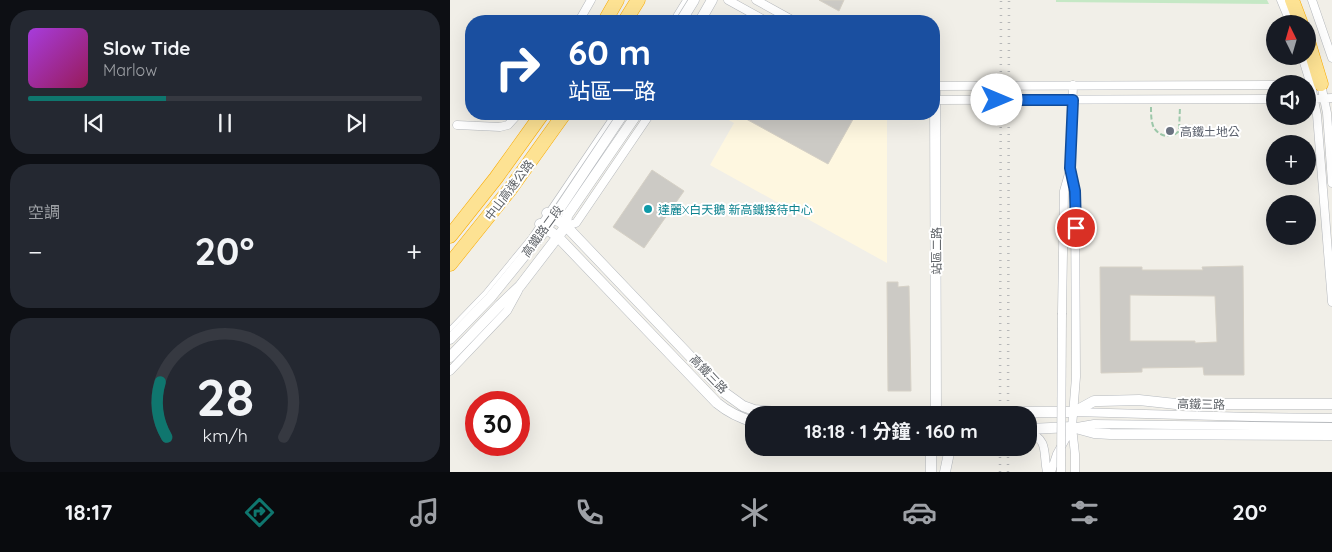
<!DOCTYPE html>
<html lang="zh-TW">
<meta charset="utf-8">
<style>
:root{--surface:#171b24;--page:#242831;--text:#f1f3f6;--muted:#9ea1a6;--line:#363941;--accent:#0f766e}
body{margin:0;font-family:Quicksand,"Noto Sans TC",sans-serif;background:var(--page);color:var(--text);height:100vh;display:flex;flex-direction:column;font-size:19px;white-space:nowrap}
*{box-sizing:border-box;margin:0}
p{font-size:16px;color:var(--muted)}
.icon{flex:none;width:28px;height:28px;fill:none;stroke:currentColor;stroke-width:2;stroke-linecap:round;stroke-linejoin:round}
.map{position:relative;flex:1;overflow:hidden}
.panel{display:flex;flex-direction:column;gap:10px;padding:10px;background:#0d0f14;width:450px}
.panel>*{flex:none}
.banner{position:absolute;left:15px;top:15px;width:475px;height:105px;border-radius:20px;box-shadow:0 5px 20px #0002;background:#1a4fa0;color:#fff;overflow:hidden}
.needle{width:32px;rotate:355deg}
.controls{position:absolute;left:816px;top:15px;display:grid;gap:10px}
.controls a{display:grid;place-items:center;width:50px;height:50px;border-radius:50%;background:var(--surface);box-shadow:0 5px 20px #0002;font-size:25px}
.speed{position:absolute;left:15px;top:391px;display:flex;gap:10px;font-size:25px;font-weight:700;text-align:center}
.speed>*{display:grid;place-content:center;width:65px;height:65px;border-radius:50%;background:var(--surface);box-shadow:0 5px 20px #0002;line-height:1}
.speed .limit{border:8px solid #d22;background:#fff;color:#111}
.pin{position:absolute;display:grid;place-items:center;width:42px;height:42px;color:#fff;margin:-21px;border:2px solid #fff;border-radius:50%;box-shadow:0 1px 5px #0007}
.me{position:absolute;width:55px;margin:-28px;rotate:90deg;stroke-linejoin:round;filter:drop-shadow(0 0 4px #0008)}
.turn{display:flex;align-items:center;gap:18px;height:105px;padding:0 20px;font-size:22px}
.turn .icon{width:65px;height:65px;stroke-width:2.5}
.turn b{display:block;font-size:35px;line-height:42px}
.big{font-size:38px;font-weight:700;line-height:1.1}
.panel .tile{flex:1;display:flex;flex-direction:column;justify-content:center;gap:8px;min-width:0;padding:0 18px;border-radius:20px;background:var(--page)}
.panel .dial{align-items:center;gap:0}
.dial svg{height:130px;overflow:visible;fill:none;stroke:var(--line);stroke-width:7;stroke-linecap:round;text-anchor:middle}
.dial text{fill:var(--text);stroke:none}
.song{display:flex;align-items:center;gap:15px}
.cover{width:60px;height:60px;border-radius:8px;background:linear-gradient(135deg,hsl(280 70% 55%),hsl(330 70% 35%))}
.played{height:5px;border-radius:2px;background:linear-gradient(90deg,var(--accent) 35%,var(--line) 35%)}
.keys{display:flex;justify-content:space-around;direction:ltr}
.heat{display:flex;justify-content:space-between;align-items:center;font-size:28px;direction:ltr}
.trip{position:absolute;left:295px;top:406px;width:292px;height:50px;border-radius:20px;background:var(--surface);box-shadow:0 5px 20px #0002;font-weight:700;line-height:50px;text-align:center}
.tabs{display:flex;height:80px;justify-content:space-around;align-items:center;background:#090b0e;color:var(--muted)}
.tabs .icon{width:35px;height:35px}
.tabs .active{color:var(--accent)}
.tabs b{font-size:22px;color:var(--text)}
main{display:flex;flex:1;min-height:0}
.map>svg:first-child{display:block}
.commercial{fill:#fef7e0}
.green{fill:#c5e8c5}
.building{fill:#cccac5;stroke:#d6d1c6;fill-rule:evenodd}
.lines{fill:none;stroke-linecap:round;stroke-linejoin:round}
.lane-casing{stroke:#b5b8bc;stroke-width:5}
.street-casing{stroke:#b5b8bc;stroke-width:9}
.secondary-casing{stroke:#b6babf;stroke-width:11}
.highway-casing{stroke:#f9ab00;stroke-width:15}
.path{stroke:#9cc7a9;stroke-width:2;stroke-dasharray:5 2.5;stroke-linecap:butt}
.lane{stroke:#fff;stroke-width:4}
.street{stroke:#fff;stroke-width:8}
.secondary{stroke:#fff;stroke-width:10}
.highway{stroke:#fde293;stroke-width:14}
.rail{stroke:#b6b7b8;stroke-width:2.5;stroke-dasharray:1 6;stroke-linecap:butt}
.street-bridge-casing{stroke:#b5b8bc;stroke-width:9;stroke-linecap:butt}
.street-bridge{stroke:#fff;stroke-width:8}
.route-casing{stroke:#114b97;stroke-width:12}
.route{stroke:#1a73e8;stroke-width:9}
.worship-dot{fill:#6b7280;stroke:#fff;stroke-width:2}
.culture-dot{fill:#0f9aa8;stroke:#fff;stroke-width:2}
.labels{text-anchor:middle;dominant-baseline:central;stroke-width:4;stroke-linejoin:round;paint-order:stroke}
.worship-label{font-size:12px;fill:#5b616d;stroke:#fff;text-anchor:start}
.street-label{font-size:12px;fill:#5f6368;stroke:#fff}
.culture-label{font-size:12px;fill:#0d838f;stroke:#fff;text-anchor:start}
</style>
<main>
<section class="panel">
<div class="tile">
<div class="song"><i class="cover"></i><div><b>Slow Tide</b><p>Marlow</p></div></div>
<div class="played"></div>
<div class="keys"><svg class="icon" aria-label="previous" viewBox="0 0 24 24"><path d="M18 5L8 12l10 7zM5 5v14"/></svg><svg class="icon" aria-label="pause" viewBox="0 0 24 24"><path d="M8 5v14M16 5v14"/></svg><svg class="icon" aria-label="next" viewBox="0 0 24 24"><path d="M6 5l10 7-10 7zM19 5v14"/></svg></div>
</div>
<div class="tile"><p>空調</p>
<div class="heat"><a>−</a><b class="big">20°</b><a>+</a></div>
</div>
<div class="tile dial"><svg viewBox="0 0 100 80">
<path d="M14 69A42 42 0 1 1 86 69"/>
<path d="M14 69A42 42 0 0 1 10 35" stroke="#0f766e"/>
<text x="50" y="56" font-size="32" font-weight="700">28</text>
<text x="50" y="72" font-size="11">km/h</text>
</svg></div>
</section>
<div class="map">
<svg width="882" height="472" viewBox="0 0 882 472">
<rect width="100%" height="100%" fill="#f1efe8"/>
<path class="commercial" d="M268,114H437V263L260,165L284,123Z"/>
<path class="green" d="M606,0H817L819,4L606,2Z"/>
<path class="building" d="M369,0H394L389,11Z
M287,114H406L378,164Z
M202,170L234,191L194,248L163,227Z
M793,266L794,375H754L753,367L692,368V372L651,373L650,267H692V270H753L752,267ZM680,295L765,296L767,342L745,343V341H680Z
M437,282H448V287L459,286L461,391H438Z"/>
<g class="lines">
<defs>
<path id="lane" d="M222,21L235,0
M0,329L35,293L81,237L164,114"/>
<path id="street" d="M278,0L316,21
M306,0L344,21
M831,0L841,24
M862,0L882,58
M129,21L141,0
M852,56L861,85L867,115L882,302
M871,84L877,113L882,183
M623,85L620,168L625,191L626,377L622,427L625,454V472
M484,86L825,85
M858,99L882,98
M484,100L825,99
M7,125L50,127L58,125L68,114
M116,226L126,223L200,114
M612,313L614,191L620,170
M0,371L57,311L68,291
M624,412L802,417L882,418
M627,427L644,424L882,427
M579,433C599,439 593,455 597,472
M601,472L607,454L622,427"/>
<path id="secondary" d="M231,21L244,0
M250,21L262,0
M485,86L486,415
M97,213L116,226L275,393L293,406L304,410L328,412H624L644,401H650L689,400L726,404H882
M90,224L108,237L267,403C278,412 290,418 304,422
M0,339L40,298L96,229L173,114
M0,357L50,305L70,286L116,226L117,216L187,114
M579,429L622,427L644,433L660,434L882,435
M481,448V472
M495,472L500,448"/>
<path id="highway" d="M842,0L851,24
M155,21L167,0
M175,21L188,0
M858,41L871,84
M0,236L46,178L92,114
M0,264L61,188L114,114"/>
</defs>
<use href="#lane" class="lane-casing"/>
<use href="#street" class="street-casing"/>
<use href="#secondary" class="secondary-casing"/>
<use href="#highway" class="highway-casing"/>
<path class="path" d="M701,107C701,114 701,122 704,128C710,137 722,139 729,131L730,107"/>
<use href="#lane" class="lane"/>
<use href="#street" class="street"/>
<use href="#secondary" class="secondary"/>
<use href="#highway" class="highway"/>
<path class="rail" d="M550,415L551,0
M558,415L559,0
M550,472V448
M558,472V448"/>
<defs>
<path id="street-bridge" d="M611,472L612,313"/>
</defs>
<use href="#street-bridge" class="street-bridge-casing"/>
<use href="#street-bridge" class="street-bridge"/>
</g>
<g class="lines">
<defs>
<path id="route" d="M547,100H623L620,168L625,191L626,228"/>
</defs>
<use href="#route" class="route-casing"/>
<use href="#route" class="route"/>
</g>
<circle class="worship-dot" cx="720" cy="131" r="5"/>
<circle class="culture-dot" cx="198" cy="209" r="5"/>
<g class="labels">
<g class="worship-label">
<text x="730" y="131">高鐵土地公</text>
</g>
<g class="street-label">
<text transform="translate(59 190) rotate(-53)">中山高速公路</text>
<text transform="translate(92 231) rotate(-54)">高鐵路二段</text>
<text transform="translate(486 251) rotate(-90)">站區二路</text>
<text transform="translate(259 374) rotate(46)">高鐵三路</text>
<text transform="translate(751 404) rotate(1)">高鐵三路</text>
</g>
<g class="culture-label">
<text x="208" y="209">達麗X白天鵝 新高鐵接待中心</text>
</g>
</g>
</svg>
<div class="controls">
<a><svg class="needle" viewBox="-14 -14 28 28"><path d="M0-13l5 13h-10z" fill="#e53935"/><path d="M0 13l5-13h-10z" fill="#9ea1a6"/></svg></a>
<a><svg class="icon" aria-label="sound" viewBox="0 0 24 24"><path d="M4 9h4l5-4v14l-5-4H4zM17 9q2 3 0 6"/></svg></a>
<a>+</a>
<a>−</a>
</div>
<div class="speed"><div class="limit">30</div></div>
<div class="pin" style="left:626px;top:228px;background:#d93025"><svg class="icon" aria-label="arrive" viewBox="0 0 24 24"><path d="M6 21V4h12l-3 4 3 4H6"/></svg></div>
<svg class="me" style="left:547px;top:100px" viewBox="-20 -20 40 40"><circle r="19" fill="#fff"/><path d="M0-13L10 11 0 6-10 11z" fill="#1a73e8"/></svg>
<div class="trip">18:18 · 1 分鐘 · 160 m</div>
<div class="banner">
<div class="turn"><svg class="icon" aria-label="right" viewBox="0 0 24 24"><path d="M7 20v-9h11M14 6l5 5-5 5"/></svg><div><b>60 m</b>站區一路</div></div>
</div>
</div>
</main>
<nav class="tabs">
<b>18:17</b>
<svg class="icon active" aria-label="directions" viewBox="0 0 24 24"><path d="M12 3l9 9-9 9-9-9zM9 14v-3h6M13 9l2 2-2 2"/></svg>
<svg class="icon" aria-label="music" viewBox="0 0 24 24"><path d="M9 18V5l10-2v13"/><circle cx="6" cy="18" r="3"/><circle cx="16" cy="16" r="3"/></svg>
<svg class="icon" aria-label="phone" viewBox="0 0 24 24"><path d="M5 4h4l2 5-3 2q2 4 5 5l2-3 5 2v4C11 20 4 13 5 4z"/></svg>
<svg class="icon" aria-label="climate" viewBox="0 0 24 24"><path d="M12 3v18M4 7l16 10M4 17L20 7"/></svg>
<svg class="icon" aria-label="car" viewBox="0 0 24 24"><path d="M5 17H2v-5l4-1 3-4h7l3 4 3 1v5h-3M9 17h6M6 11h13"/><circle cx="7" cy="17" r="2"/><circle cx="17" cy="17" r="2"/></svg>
<svg class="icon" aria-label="filters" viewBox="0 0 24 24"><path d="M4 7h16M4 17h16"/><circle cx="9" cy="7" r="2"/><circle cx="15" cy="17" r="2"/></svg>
<b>20°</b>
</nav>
